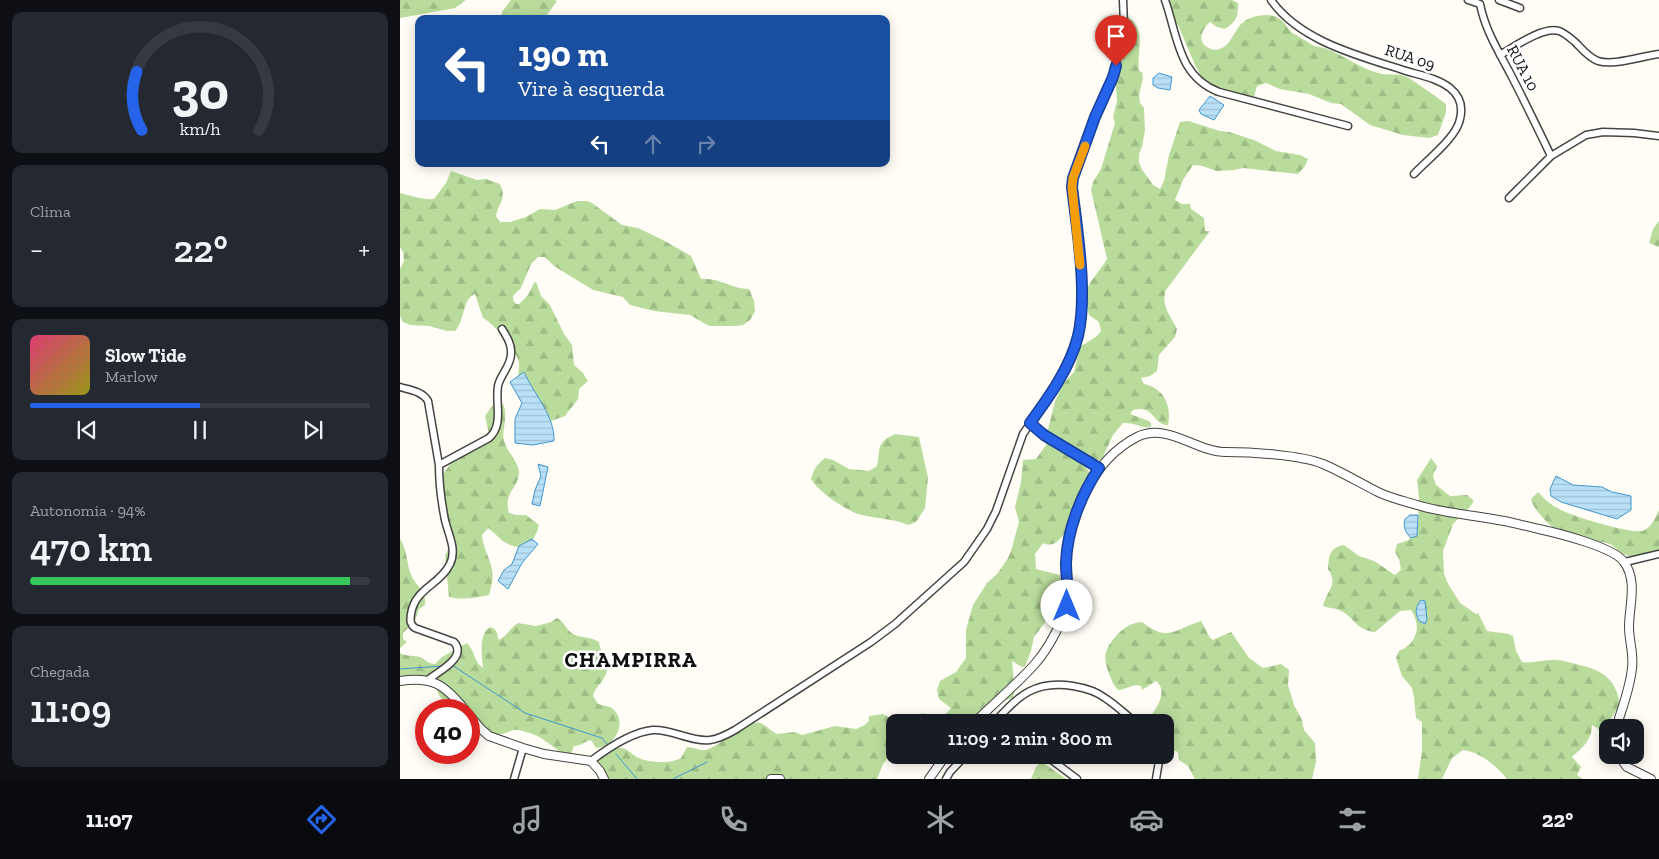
<!DOCTYPE html>
<html lang="pt">
<meta charset="utf-8">
<style>
:root{--surface:#171b24;--page:#242831;--text:#f1f3f6;--muted:#9ea1a6;--line:#363941;--accent:#2563eb}
body{margin:0;font-family:"Zilla Slab",serif;background:var(--page);color:var(--text);height:100vh;display:flex;flex-direction:column;font-size:19px;white-space:nowrap}
*{box-sizing:border-box;margin:0}
p{font-size:16px;color:var(--muted)}
.icon{flex:none;width:28px;height:28px;fill:none;stroke:currentColor;stroke-width:2;stroke-linecap:round;stroke-linejoin:round}
.map{position:relative;flex:1;overflow:hidden}
.panel{display:flex;flex-direction:column;gap:12px;padding:12px;background:#0d0f14;width:400px}
.panel>*{flex:none}
.banner{position:absolute;left:15px;top:15px;width:475px;height:152px;border-radius:10px;box-shadow:0 2px 12px #0003;background:#1a4fa0;color:#fff;overflow:hidden}
.fabs{position:absolute;left:1199px;top:719px;display:grid;gap:10px}
.fabs a{display:grid;place-items:center;width:45px;height:45px;border-radius:10px;background:var(--surface);box-shadow:0 2px 12px #0003;font-size:25px}
.speed{position:absolute;left:15px;top:699px;display:flex;gap:10px;font-size:25px;font-weight:700;text-align:center}
.speed>*{display:grid;place-content:center;width:65px;height:65px;border-radius:50%;background:var(--surface);box-shadow:0 2px 12px #0003;line-height:1}
.speed .limit{border:8px solid #d22;background:#fff;color:#111}
.pin{position:absolute;display:grid;place-items:center;width:42px;height:42px;color:#fff;margin:-51px -21px;border-radius:50% 50% 50% 0;rotate:-45deg;box-shadow:0 0 5px #0007}
.pin .icon{rotate:45deg}
.me{position:absolute;width:55px;margin:-28px;rotate:0deg;stroke-linejoin:round;filter:drop-shadow(0 0 4px #0008)}
.turn{display:flex;align-items:center;gap:18px;height:105px;padding:0 20px;font-size:22px}
.turn .icon{width:65px;height:65px;stroke-width:2.5}
.turn b{display:block;font-size:35px;line-height:42px}
.lanes{display:flex;align-items:center;height:48px;padding:0 20px;background:#0003;justify-content:center;gap:25px;direction:ltr}
.lanes .off{opacity:.35}
.big{font-size:38px;font-weight:600;line-height:1.1}
.panel .card{flex:1;display:flex;flex-direction:column;justify-content:center;gap:8px;min-width:0;padding:0 18px;border-radius:10px;background:var(--page)}
.panel .dial{align-items:center;gap:0}
.dial svg{height:130px;overflow:visible;fill:none;stroke:var(--line);stroke-width:7;stroke-linecap:round;text-anchor:middle}
.dial text{fill:var(--text);stroke:none}
.song{display:flex;align-items:center;gap:15px}
.cover{width:60px;height:60px;border-radius:8px;background:linear-gradient(135deg,hsl(340 70% 55%),hsl(60 70% 35%))}
.played{height:5px;border-radius:2px;background:linear-gradient(90deg,var(--accent) 50%,var(--line) 50%)}
.keys{display:flex;justify-content:space-around;direction:ltr}
.heat{display:flex;justify-content:space-between;align-items:center;font-size:28px;direction:ltr}
.charge{height:8px;border-radius:4px;background:linear-gradient(90deg,#34c759 94%,var(--line) 0)}
.trip{position:absolute;left:486px;top:714px;width:288px;height:50px;border-radius:10px;background:var(--surface);box-shadow:0 2px 12px #0003;font-weight:600;line-height:50px;text-align:center}
.menu{display:flex;height:80px;justify-content:space-around;align-items:center;background:#090b0e;color:var(--muted)}
.menu .icon{width:35px;height:35px}
.menu .current{color:var(--accent)}
.menu b{font-size:22px;color:var(--text)}
main{display:flex;flex:1;min-height:0}
.map>svg:first-child{display:block}
.forest{fill:url(#forest-firs)}
.water{fill:url(#water-rules);stroke:#3f96cf}
.lines{fill:none;stroke-linecap:round;stroke-linejoin:round}
.stream{stroke:#3f96cf;stroke-width:1}
.minor-casing{stroke:#444;stroke-width:9}
.tertiary-casing{stroke:#444;stroke-width:10}
.minor{stroke:#fff;stroke-width:6}
.tertiary{stroke:#fff;stroke-width:8}
.route-casing{stroke:#184099;stroke-width:12}
.route{stroke:#2563eb;stroke-width:9}
.slow{stroke:#f59e0b;stroke-width:9}
.labels{text-anchor:middle;dominant-baseline:central;stroke-width:5;stroke-linejoin:round;paint-order:stroke}
.street-label{font-size:16px;fill:#111;stroke:#fff}
.district-label{font-size:21px;font-weight:bold;letter-spacing:1px;fill:#111;stroke:#fff}
</style>
<main>
<section class="panel">
<div class="card dial"><svg viewBox="0 0 100 80">
<path d="M14 69A42 42 0 1 1 86 69"/>
<path d="M14 69A42 42 0 0 1 11 33" stroke="#2563eb"/>
<text x="50" y="56" font-size="32" font-weight="700">30</text>
<text x="50" y="72" font-size="11">km/h</text>
</svg></div>
<div class="card"><p>Clima</p>
<div class="heat"><a>−</a><b class="big">22°</b><a>+</a></div>
</div>
<div class="card">
<div class="song"><i class="cover"></i><div><b>Slow Tide</b><p>Marlow</p></div></div>
<div class="played"></div>
<div class="keys"><svg class="icon" aria-label="previous" viewBox="0 0 24 24"><path d="M18 5L8 12l10 7zM5 5v14"/></svg><svg class="icon" aria-label="pause" viewBox="0 0 24 24"><path d="M8 5v14M16 5v14"/></svg><svg class="icon" aria-label="next" viewBox="0 0 24 24"><path d="M6 5l10 7-10 7zM19 5v14"/></svg></div>
</div>
<div class="card"><p>Autonomia · 94%</p><b class="big">470 km</b><div class="charge"></div></div>
<div class="card"><p>Chegada</p><b class="big">11:09</b></div>
</section>
<div class="map">
<svg width="1259" height="779" viewBox="0 0 1259 779">
<defs>
<pattern id="forest-firs" width="22" height="20" patternUnits="userSpaceOnUse" patternTransform="scale(1.25)"><rect width="22" height="20" fill="#b9dc9c"/><path d="M5 1l3.5 6h-7zM16 11l3.5 6h-7z" fill="#9ebc85"/></pattern>
<pattern id="water-rules" width="6" height="5" patternUnits="userSpaceOnUse" patternTransform="scale(1.25)"><rect width="6" height="5" fill="#b9e0f7"/><path d="M0 2.5h6" fill="none" stroke="#9ebfd3"/></pattern>
</defs>
<rect width="100%" height="100%" fill="#fffdf5"/>
<path class="forest" d="M0,0H66L55,8L0,18Z
M111,0H154L157,1L144,19H101L102,12Z
M764,0H832L838,3C838,17 837,21 825,29L817,27L810,22C801,30 796,44 811,49C827,54 833,33 841,24C847,18 858,15 866,15C886,15 885,30 896,35C901,38 907,41 912,45C917,47 922,47 927,49C945,56 963,70 982,74C991,75 1001,73 1009,78C1021,86 1034,95 1046,104V112L1038,135L1029,138L1003,135L970,125L941,104L931,103L909,94L880,89L866,83L857,86L854,97L852,99L815,96L803,80L795,65L778,25L773,19Z
M727,16C748,31 736,50 739,71L742,72L743,78L739,95L740,103L744,108L745,130L742,147L739,154V163L743,171L753,185L760,189L764,181L769,155L780,122L788,121L820,131L829,132L854,140L876,151L900,155L908,159L905,166L898,174L843,168L834,170L817,171L802,166L793,165L783,180L775,200L782,204H790L791,209L804,218L805,231H810L766,290C760,305 771,316 777,329L775,337L759,355L757,371L750,376L741,378L744,384C764,388 772,406 768,425C753,425 754,404 733,410L730,414L749,421L751,423V427C743,429 735,422 723,423L713,435L702,459L695,461L680,458L692,477C685,493 669,536 655,543C650,545 647,545 643,543L635,554L636,569L660,575L662,593L661,607L656,614L646,621L634,637L631,651L625,666L622,667L612,661L615,690L613,698L585,705L570,722H504C510,721 514,716 520,714C530,711 539,724 551,708L539,699L537,690L540,681L556,672L566,658V630L573,605L587,583L598,573L608,558L611,551L619,522L615,507L621,482L623,460L636,459L646,445L647,434L655,401L663,384L674,372L680,347L697,336L701,331L699,322L689,315C688,309 685,301 686,295C686,284 701,270 707,259L691,190L693,182L701,169L715,123L713,117L717,101L715,72L718,47V28L721,21Z
M51,171L77,180L86,179L100,184C107,200 99,201 96,216L100,222H110L126,217L140,209L155,210L177,201H187L192,203L222,225L238,228L263,240L291,256L301,279C318,277 332,289 349,289L354,301L355,311L350,320L343,325L336,326H309L290,315L254,311L230,305L223,297L193,290L154,266L145,257H138L131,264L121,288L113,296V300L116,304H119L128,295L134,283L136,282L141,296L150,305L164,334L172,345L174,365L183,373L188,381L179,389L178,399L165,416L151,421L144,422C137,411 123,397 119,386C116,379 120,370 119,363C117,350 93,323 83,318L75,294C62,299 65,321 55,331H47L29,326L10,325L3,322L0,316V269L4,261L3,252L0,247V193C11,196 23,200 34,199L46,183Z
M1259,221V247L1249,243L1253,229Z
M95,402L103,404C109,418 101,429 104,441C107,452 119,462 119,473C118,489 103,492 109,513L117,515H126L139,525C136,539 126,552 110,545C102,542 95,533 88,528L82,535C83,548 90,558 92,570C94,579 91,587 89,595C76,598 62,600 49,597L45,556L48,549L50,531L46,505L41,485L42,476L53,460L83,441L89,434L85,416Z
M495,434L519,437L528,478L525,508L516,522L508,525C493,518 474,519 458,514C444,509 419,492 411,479C414,469 417,464 425,458L433,460L449,469L469,471L477,466C481,449 475,443 495,434Z
M1031,458L1037,466L1033,476L1036,485L1050,496L1067,495L1074,501L1069,508L1053,524L1043,551L1044,573L1047,582L1060,603L1076,614L1078,613L1087,631L1108,634L1113,636L1116,651L1122,662C1134,664 1145,659 1157,660C1163,660 1170,663 1176,664C1201,670 1216,677 1220,705L1209,721L1206,730H1200L1192,725C1192,740 1183,747 1172,757L1181,767L1177,775L1183,779H1107C1097,766 1080,752 1063,750L1052,758L1042,779H1018L1022,751V722L1016,718L1014,697L1012,688L1002,676L996,658L999,651C1017,644 1022,626 1011,610L1000,611L975,632C955,630 954,616 939,610C934,608 928,608 923,606C927,589 939,586 928,569C929,555 929,548 944,545L959,556L974,561L995,575L1001,570L999,559L995,552L997,544L1009,540L1018,525L1019,498L1017,480Z
M1138,492C1144,499 1151,505 1159,509C1171,516 1231,534 1242,531C1251,529 1256,517 1259,510V551C1249,557 1233,560 1222,553C1218,551 1214,546 1210,544C1199,540 1180,541 1168,536C1154,531 1135,513 1131,499Z
M0,539C8,550 6,565 12,577C17,586 27,593 25,605L19,609L15,621L3,633V639L7,642L0,648Z
M157,618C166,623 166,631 175,635C183,638 192,637 199,642C200,652 208,658 207,668C207,680 195,686 193,696L198,704C201,705 206,706 210,707C229,718 217,747 196,748L192,741L189,740L180,745L174,746L170,756C152,750 147,737 126,732C124,732 121,730 119,730C115,729 111,731 108,732C91,738 83,734 69,724V710H50L39,695L34,684L38,673L23,677L0,680V653C7,657 13,655 20,657C27,660 26,663 35,664L42,657L67,643C75,651 74,662 83,668C82,657 78,632 91,627C99,631 96,634 99,640C107,636 110,628 118,623L136,626L151,622Z
M801,621L810,638L813,640L831,632L849,658L863,668L881,664L889,670L888,685L894,705L902,720L904,730L915,743L916,762L912,779H795L788,766L779,760L778,752L765,747V722H746C754,712 770,692 756,681L742,690L741,686C734,683 725,690 718,690C714,686 712,681 710,676C702,657 704,649 718,634C726,626 731,623 742,622C769,643 774,629 801,621Z
M483,714L497,722H495V750L483,764L477,779H203L195,761C202,756 210,749 219,748C228,747 231,755 239,758C250,763 271,764 281,758L287,747C293,747 300,751 306,750C321,746 343,720 360,723C366,725 370,731 377,734L395,732L402,735L435,726L456,729L465,725L469,721V716Z
M640,763L645,764L666,779H631L636,767Z"/>
<path class="water" d="M759,73L772,77L770,90L758,88L753,85V78Z
M810,96L824,105L814,120L801,114L799,110Z
M124,372C134,394 155,416 154,441L133,445L115,443V419L122,403L110,382Z
M138,464L148,467L140,506L132,504L135,490L141,476Z
M1156,476L1173,485L1202,487L1212,492L1231,496V510L1217,519L1161,502L1151,496L1150,489Z
M1010,515H1018L1017,536L1011,538C1005,532 1003,527 1005,519Z
M132,539L138,544L122,563L108,589L98,581L104,570L112,564L119,546Z
M1021,600L1025,601L1027,620L1025,624L1019,621C1015,612 1015,608 1021,600Z"/>
<g class="lines">
<path class="stream" d="M52,665L125,713L202,738L207,744
M0,669L43,666
M216,754L237,779
M273,779L307,762"/>
<defs>
<path id="minor" d="M765,0C778,37 778,76 819,92L948,126
M871,0C899,40 956,55 1000,69C1017,75 1036,77 1050,88C1060,96 1063,107 1060,119C1057,137 1027,160 1014,174
M1068,0L1080,4C1085,30 1099,52 1111,75C1125,102 1138,129 1151,156
M1099,0L1120,8
M1100,55C1114,47 1143,26 1159,31C1165,33 1170,38 1175,42C1181,48 1189,58 1198,61C1214,66 1242,56 1259,54
M1109,198L1151,156L1186,135L1203,132L1234,133L1259,136
M0,387C10,390 22,391 28,401L39,465
M630,423L664,448L699,468
M1225,562L1259,554
M28,680C37,672 68,658 54,642L15,628C10,624 10,621 11,614C15,588 40,585 50,564C58,548 46,531 44,515C41,499 39,482 39,465L89,438C104,425 95,403 98,386C100,375 111,366 111,354C112,345 107,337 102,329
M595,722C618,695 636,680 673,686C685,688 696,691 705,698C716,705 725,714 735,722
M645,755L677,779
M191,761C208,748 231,732 253,730C272,729 291,742 310,740C319,739 328,734 335,730L471,642L495,624L564,562L587,529L596,511L623,434L646,400L665,368L678,337L681,318L682,293L680,255L671,187L673,178L695,117L713,77L724,25L723,0
M114,779L123,748
M546,779L550,772L566,755
M756,779L760,755"/>
<path id="tertiary" d="M0,681C33,676 45,685 65,710
M69,715L81,729L89,736L123,748L144,754L191,761L200,771L204,779
M575,722C594,703 616,685 634,665C646,652 656,633 663,617C671,598 665,580 666,561C668,514 694,459 737,437C767,422 796,452 826,452C851,452 901,455 923,464C942,472 960,483 978,492C990,498 1004,501 1017,505C1043,513 1072,515 1098,520C1112,522 1125,526 1139,529C1157,533 1214,547 1224,562C1238,581 1229,606 1229,627C1229,641 1234,654 1232,668C1230,689 1222,708 1216,728
M1218,755L1227,767L1251,779
M371,779H380
M529,779L546,755"/>
</defs>
<use href="#minor" class="minor-casing"/>
<use href="#tertiary" class="tertiary-casing"/>
<use href="#minor" class="minor"/>
<use href="#tertiary" class="tertiary"/>
</g>
<g class="lines">
<defs>
<path id="route" d="M667,606C669,592 666,577 666,563C667,530 681,495 699,468L644,435L630,423C649,397 670,368 678,336C688,294 677,229 672,187L673,178L695,117L713,77L716,66"/>
</defs>
<use href="#route" class="route-casing"/>
<use href="#route" class="route"/>
<path class="slow" d="M680,265L672,187L673,178L685,146"/>
</g>
<g class="labels">
<g class="street-label">
<text transform="translate(1010 57) rotate(18)">RUA 09</text>
<text transform="translate(1123 68) rotate(62)">RUA 10</text>
</g>
<g class="district-label">
<text x="231" y="659">CHAMPIRRA</text>
</g>
</g>
</svg>
<div class="fabs">
<a><svg class="icon" aria-label="sound" viewBox="0 0 24 24"><path d="M4 9h4l5-4v14l-5-4H4zM17 9q2 3 0 6"/></svg></a>
</div>
<div class="speed"><div class="limit">40</div></div>
<div class="pin" style="left:716px;top:66px;background:#d93025"><svg class="icon" aria-label="arrive" viewBox="0 0 24 24"><path d="M6 21V4h12l-3 4 3 4H6"/></svg></div>
<svg class="me" style="left:667px;top:606px" viewBox="-20 -20 40 40"><circle r="19" fill="#fff"/><path d="M0-13L10 11 0 6-10 11z" fill="#2563eb"/></svg>
<div class="trip">11:09 · 2 min · 800 m</div>
<div class="banner">
<div class="turn"><svg class="icon" aria-label="left" viewBox="0 0 24 24"><path d="M17 20v-9H6M10 6l-5 5 5 5"/></svg><div><b>190 m</b>Vire à esquerda</div></div>
<div class="lanes"><svg class="icon" aria-label="left" viewBox="0 0 24 24"><path d="M17 20v-9H6M10 6l-5 5 5 5"/></svg><svg class="icon off" aria-label="ahead" viewBox="0 0 24 24"><path d="M12 20V5M6 11l6-6 6 6"/></svg><svg class="icon off" aria-label="right" viewBox="0 0 24 24"><path d="M7 20v-9h11M14 6l5 5-5 5"/></svg></div>
</div>
</div>
</main>
<nav class="menu">
<b>11:07</b>
<svg class="icon current" aria-label="directions" viewBox="0 0 24 24"><path d="M12 3l9 9-9 9-9-9zM9 14v-3h6M13 9l2 2-2 2"/></svg>
<svg class="icon" aria-label="music" viewBox="0 0 24 24"><path d="M9 18V5l10-2v13"/><circle cx="6" cy="18" r="3"/><circle cx="16" cy="16" r="3"/></svg>
<svg class="icon" aria-label="phone" viewBox="0 0 24 24"><path d="M5 4h4l2 5-3 2q2 4 5 5l2-3 5 2v4C11 20 4 13 5 4z"/></svg>
<svg class="icon" aria-label="climate" viewBox="0 0 24 24"><path d="M12 3v18M4 7l16 10M4 17L20 7"/></svg>
<svg class="icon" aria-label="car" viewBox="0 0 24 24"><path d="M5 17H2v-5l4-1 3-4h7l3 4 3 1v5h-3M9 17h6M6 11h13"/><circle cx="7" cy="17" r="2"/><circle cx="17" cy="17" r="2"/></svg>
<svg class="icon" aria-label="filters" viewBox="0 0 24 24"><path d="M4 7h16M4 17h16"/><circle cx="9" cy="7" r="2"/><circle cx="15" cy="17" r="2"/></svg>
<b>22°</b>
</nav>
